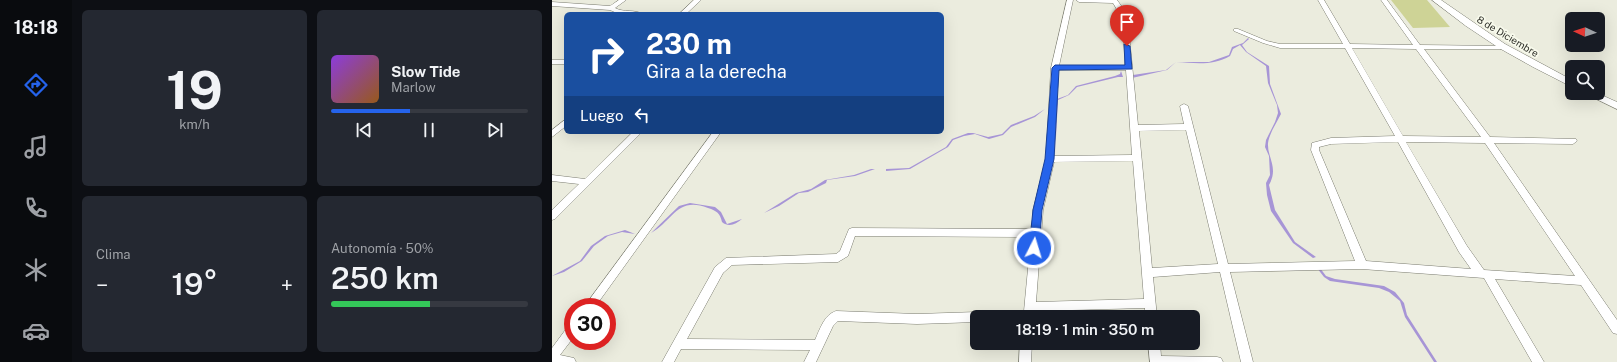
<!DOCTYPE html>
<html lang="es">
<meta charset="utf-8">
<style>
:root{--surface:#171b24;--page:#242831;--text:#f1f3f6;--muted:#9ea1a6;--line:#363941;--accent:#2563eb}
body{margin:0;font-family:"Public Sans",sans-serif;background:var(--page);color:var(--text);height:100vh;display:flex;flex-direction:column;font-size:15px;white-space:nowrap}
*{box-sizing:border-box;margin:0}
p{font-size:13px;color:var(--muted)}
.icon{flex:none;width:22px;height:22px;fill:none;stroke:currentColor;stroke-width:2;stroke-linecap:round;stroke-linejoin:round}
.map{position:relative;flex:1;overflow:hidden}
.panel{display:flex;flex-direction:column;gap:10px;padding:10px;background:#0d0f14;width:480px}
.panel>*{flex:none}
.banner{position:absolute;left:12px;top:12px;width:380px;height:122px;border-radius:6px;box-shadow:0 4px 16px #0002;background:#1a4fa0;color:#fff;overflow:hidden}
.needle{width:26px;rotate:273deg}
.buttons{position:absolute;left:1013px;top:12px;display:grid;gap:8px}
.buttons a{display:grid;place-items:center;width:40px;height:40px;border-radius:6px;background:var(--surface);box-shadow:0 4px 16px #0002;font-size:20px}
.speed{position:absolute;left:12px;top:298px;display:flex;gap:8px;font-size:20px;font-weight:700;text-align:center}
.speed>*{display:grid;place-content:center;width:52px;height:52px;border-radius:50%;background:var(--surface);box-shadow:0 4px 16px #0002;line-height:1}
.speed .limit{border:6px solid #d22;background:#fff;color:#111}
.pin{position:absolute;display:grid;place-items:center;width:34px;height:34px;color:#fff;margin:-41px -17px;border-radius:50% 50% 50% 0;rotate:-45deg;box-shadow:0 0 4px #0007}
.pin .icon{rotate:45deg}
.me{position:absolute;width:44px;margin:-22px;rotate:5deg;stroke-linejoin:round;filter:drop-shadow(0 0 3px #0008)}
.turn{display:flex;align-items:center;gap:14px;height:84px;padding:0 16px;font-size:18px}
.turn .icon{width:52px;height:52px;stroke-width:2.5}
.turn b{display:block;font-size:28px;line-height:34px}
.then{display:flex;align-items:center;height:38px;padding:0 16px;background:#0003;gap:8px;font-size:15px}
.big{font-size:30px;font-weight:600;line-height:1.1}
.panel .tile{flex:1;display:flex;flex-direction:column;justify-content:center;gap:6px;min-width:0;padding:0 14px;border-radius:6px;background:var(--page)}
.panel .dial{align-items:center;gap:0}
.dial b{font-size:52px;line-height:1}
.song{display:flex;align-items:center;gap:12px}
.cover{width:48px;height:48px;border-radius:6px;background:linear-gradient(135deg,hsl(270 70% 55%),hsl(30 70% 35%))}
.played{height:4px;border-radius:2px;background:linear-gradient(90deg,var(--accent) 40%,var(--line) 40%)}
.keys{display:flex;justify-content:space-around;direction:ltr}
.heat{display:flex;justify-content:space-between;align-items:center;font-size:22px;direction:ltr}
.charge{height:6px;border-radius:3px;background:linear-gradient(90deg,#34c759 50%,var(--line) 0)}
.panel .tiles{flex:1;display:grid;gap:10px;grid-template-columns:repeat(2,1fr)}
.trip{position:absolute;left:418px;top:310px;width:230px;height:40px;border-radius:6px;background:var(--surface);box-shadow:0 4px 16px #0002;font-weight:600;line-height:40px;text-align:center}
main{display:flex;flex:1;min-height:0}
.menu{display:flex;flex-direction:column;width:72px;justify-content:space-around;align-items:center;background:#090b0e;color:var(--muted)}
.menu .icon{width:28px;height:28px}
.menu .on{color:var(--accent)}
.menu b{font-size:18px;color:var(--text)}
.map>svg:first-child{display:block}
.green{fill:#ced396}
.water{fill:#a795d6}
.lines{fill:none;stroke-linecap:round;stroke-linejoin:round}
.minor-casing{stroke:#7b7c70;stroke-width:1}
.tertiary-casing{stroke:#7b7c70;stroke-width:1}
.minor{fill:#fff;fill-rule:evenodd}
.tertiary{fill:#fff;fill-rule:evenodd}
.route{fill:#2563eb;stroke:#184099}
.labels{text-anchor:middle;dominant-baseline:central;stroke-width:3.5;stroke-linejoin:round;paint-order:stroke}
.far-street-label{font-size:10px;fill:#2f302a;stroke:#f8faec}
</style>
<main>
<nav class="menu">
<b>18:18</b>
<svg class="icon on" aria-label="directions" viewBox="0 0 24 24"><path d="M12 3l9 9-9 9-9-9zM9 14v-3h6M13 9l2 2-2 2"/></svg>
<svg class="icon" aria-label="music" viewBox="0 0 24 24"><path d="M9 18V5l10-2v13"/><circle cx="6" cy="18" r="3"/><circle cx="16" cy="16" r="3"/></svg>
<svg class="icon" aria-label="phone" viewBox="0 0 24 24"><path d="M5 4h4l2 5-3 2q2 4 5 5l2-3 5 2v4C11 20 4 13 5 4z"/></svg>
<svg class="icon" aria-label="climate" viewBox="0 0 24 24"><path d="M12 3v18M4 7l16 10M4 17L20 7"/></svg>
<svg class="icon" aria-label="car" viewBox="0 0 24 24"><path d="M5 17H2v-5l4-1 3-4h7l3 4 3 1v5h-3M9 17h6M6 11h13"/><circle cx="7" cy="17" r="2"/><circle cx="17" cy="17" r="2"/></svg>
</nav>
<section class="panel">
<div class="tiles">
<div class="tile dial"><b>19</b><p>km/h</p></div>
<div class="tile">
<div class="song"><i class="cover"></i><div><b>Slow Tide</b><p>Marlow</p></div></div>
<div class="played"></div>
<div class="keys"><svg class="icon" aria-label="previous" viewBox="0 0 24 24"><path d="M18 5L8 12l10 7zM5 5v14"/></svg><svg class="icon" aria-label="pause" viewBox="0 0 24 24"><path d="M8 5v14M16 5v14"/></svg><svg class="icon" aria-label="next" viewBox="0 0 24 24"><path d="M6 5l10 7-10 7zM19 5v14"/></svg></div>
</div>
<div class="tile"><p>Clima</p>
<div class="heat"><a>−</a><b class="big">19°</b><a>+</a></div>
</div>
<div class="tile"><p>Autonomía · 50%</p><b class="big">250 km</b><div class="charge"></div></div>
</div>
</section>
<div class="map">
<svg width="1065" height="362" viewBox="0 0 1065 362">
<rect width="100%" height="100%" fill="#ebecde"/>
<path class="green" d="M839,0H875L898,27L861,28Z"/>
<path class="water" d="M696,38L697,39L690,45L695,52L717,66L718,84L729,114C725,122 717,134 716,143C715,158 727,167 717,185L723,210L743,242L764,257L761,258L741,243L719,211L715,195L714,183L718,175L717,156L713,147L714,140L723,122L726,113L725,105L716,83L714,66L694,52L688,45L681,49L678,56C661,66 643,63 624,62L615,70L580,78L581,75L614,70L624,62H657L677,55L680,47L691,43Z
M569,71L571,77H566L525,87L517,95L506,100L503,156L505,99L516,95L524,86L563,76L568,74Z
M493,109L483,117L459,127L451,135L437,139L423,134L412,136L401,140L396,147L358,169L334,171V169L357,168L394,147L400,139L416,133H421L436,137L450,134L459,125L482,116Z
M319,169H323L303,176L275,180L274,183L256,192L247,193L227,206L212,213L244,193L259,189L273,180L302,175Z
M138,203L163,207L169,212L175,224L190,219C184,224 177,228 170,222C168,213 165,211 156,208C125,196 121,221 99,233L127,206Z
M73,230L83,234L70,232L56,236L42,246L30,261L12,272L0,276L28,261L39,246L53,236Z
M765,268H768L774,276L783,279L832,286L843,292L852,303L855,315L885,362H882L853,317L848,301L837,292L827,288L778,281L772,277Z"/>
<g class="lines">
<defs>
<path id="minor" d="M67,0H74L63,8C72,13 83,9 90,14H67L58,10L0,6V2L58,6Z
M142,0H149L134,14H127Z
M515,0H521L507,66H573C572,45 573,20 561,3L527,2L524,0H565L573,11L577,34L586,125L632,124L628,106L632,104L636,106L676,264L803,261L759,150L760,143L779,138L843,136L793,48H728L711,43L682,31V29H686L715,41L728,44H791L766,0H772L798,44L861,45L829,0H835L868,45L952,46L953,47L950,49H872L938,137L1024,139L1025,141L1021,144L942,143L1065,320V334L1061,333L1029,285L943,279L992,362H980L932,278L810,269L678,272L701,362H689L668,272L601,277L605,317H593V308L483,311V317H440L442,314L446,312L472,311L479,237L303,236L296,256L286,262L180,265L171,273L135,339L263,340C268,329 272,315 284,311L365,314L425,312L429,314L431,317H425V322L365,324L286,321L281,326L264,362H252L258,350L129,349L122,362H110L163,267L174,258L284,254L288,251L297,229L300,228L480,229L481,210L494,159L499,68ZM800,48L864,49L929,137L851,136ZM507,70H574L580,155L502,156ZM634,130L666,264L600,268L587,131ZM846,142L907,252L919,269L814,261L767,150V147L779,144ZM854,142L933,143L1023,276L932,270L915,246ZM581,161L592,299L484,302L491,210L502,162Z
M0,60H14V64H0Z
M14,119V126L0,137V130Z
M81,132H90L3,219L0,220V210L27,184L0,181V175L33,179Z
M161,132H169L43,307H32Z
M21,324V338L8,355L22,358L24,362H0V348L17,325Z
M468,343H480L479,362H467Z
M596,343H608L609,356L665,357L669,358L671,362H598Z"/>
<path id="tertiary" d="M880,0H889L953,44L1020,80V87L981,67L947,48L914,26Z
M1032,93H1045L1065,102V109Z"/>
</defs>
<use href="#minor" class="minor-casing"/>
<use href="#tertiary" class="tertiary-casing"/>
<use href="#minor" class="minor"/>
<use href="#tertiary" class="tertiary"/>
</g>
<path class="route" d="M572,44L578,46L580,69L507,70L502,159L490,210L487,248L482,252L479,251L477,248L481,210L493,159L500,68L503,65H573Z"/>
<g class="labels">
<g class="far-street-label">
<text transform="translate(956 36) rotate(31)">8 de Diciembre</text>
</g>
</g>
</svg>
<div class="buttons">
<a><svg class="needle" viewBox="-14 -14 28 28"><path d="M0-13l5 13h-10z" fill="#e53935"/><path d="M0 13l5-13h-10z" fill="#9ea1a6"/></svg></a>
<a><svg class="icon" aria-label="search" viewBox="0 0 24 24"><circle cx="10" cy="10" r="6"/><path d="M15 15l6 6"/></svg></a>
</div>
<div class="speed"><div class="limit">30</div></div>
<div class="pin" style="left:575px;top:46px;background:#d93025"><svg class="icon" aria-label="arrive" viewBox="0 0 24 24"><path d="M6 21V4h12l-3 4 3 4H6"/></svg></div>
<svg class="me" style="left:482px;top:248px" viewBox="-20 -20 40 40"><circle r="17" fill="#2563eb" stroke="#fff" stroke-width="3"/><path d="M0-11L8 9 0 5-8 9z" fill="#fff"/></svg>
<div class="trip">18:19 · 1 min · 350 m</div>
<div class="banner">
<div class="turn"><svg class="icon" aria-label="right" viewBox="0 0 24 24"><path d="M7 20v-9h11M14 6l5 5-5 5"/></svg><div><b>230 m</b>Gira a la derecha</div></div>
<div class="then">Luego<svg class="icon" aria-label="left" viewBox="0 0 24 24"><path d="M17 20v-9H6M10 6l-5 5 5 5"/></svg></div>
</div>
</div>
</main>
